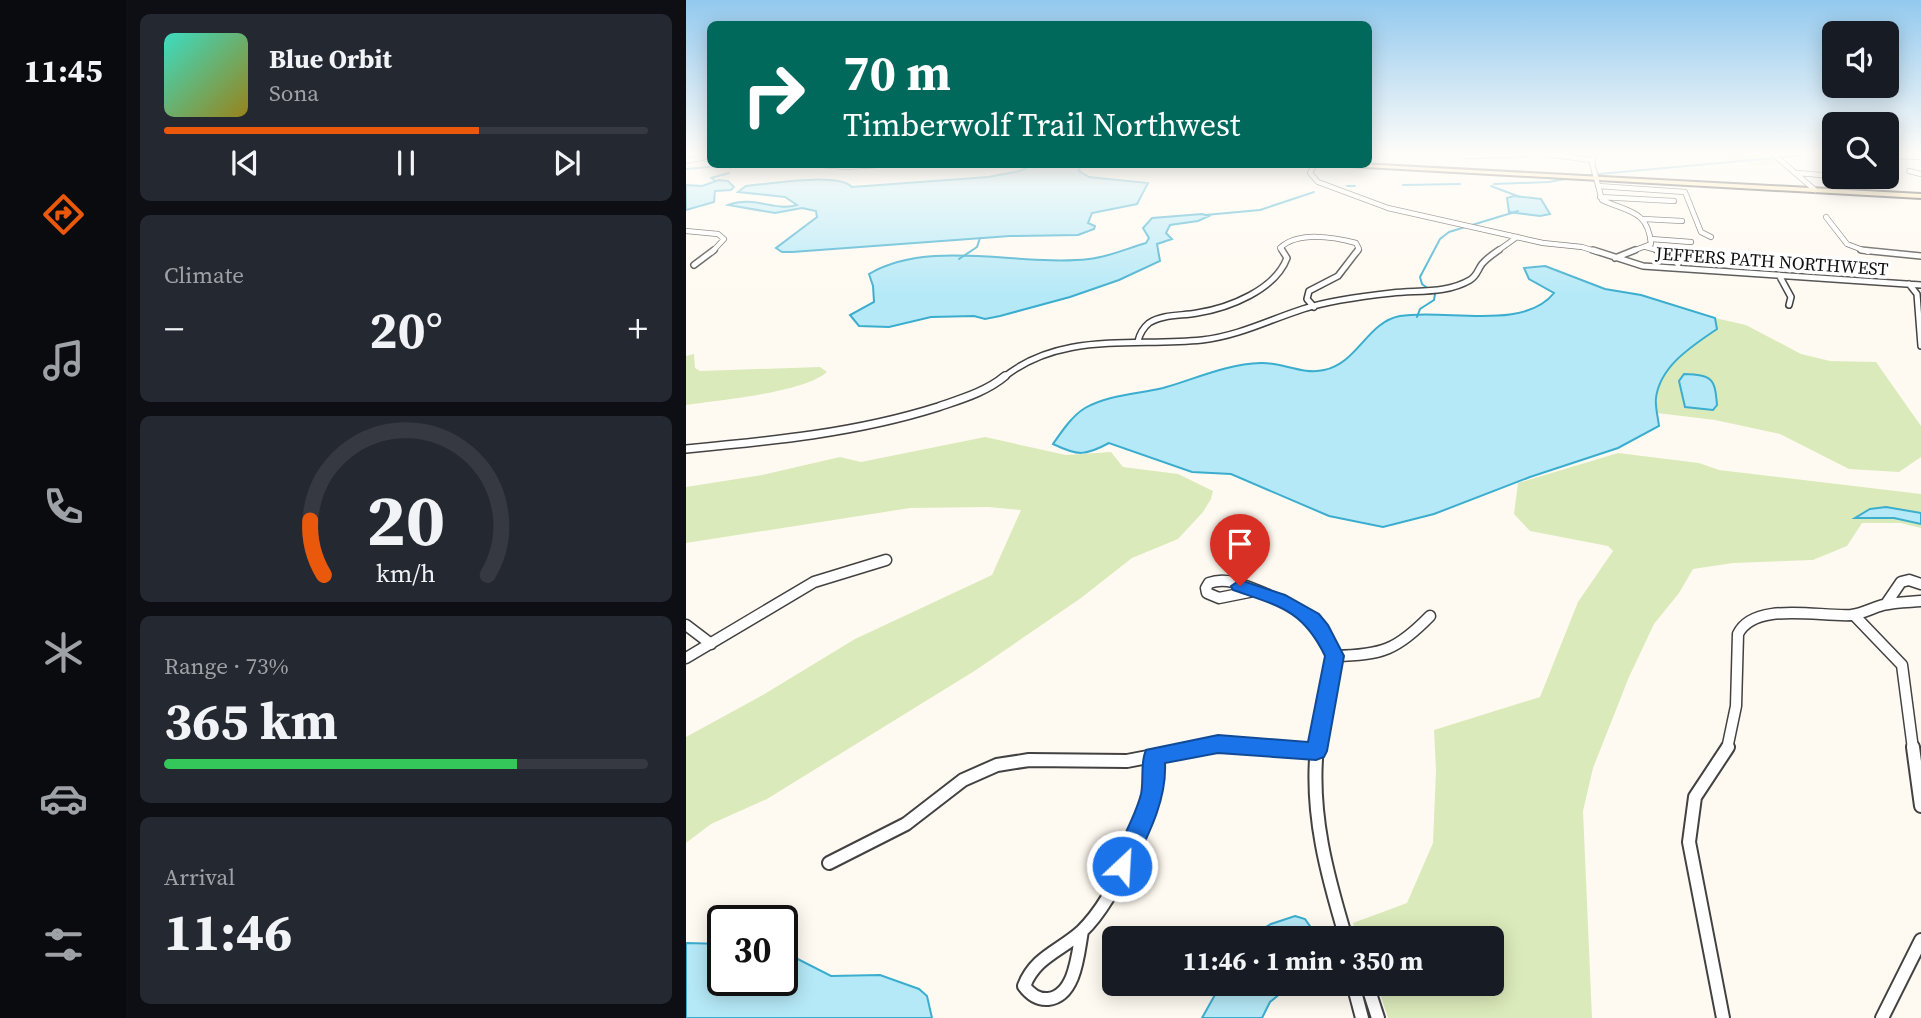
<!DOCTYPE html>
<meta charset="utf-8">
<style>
:root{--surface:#171b24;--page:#242831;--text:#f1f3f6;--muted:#9ea1a6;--line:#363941;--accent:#ea580c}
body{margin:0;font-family:"Source Serif 4",serif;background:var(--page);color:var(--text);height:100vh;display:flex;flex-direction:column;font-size:26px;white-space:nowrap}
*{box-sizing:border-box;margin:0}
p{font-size:23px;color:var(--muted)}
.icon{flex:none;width:38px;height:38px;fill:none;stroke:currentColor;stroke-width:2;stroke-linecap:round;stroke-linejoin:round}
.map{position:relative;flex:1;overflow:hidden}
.details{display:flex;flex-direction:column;gap:14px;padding:14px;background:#0d0f14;width:560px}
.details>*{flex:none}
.guide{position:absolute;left:21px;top:21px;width:665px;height:147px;border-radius:10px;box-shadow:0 4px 18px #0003;background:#00695c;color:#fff;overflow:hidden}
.fabs{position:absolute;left:1136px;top:21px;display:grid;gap:14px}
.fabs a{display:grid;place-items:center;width:77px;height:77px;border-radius:10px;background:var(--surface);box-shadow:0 4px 18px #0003;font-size:35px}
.speed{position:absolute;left:21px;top:905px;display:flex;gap:14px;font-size:35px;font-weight:700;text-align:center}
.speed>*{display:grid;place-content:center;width:91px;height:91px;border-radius:50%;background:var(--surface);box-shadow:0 4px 18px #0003;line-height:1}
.speed .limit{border:4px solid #111;border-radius:10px;background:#fff;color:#111}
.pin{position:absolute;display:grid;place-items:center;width:60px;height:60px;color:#fff;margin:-72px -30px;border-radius:50% 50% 50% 0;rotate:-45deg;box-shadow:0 0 7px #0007}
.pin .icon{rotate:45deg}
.me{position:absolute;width:77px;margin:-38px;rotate:25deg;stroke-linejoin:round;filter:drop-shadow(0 0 5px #0008)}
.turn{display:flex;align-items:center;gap:24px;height:147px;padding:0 21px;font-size:32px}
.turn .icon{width:91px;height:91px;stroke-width:2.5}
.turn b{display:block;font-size:49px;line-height:60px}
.big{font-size:52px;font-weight:700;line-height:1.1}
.details .card{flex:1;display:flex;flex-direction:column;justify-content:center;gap:10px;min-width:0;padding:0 24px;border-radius:10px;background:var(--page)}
.details .dial{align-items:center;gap:0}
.dial svg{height:182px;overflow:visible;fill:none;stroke:var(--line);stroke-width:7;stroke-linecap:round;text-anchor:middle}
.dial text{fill:var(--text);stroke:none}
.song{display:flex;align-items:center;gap:21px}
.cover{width:84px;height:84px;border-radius:10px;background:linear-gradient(135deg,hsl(170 70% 55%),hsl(50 70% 35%))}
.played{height:7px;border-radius:4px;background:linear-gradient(90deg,var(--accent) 65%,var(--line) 65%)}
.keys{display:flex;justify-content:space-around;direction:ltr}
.heat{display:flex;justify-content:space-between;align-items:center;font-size:38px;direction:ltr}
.charge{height:10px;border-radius:5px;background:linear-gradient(90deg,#34c759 73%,var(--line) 0)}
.trip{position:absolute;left:416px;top:926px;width:402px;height:70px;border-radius:10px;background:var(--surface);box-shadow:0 4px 18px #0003;font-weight:700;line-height:70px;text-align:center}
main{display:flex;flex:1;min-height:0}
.menu{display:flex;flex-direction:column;width:126px;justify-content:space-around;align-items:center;background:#090b0e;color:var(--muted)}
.menu .icon{width:49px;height:49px}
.menu .selected{color:var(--accent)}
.menu b{font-size:32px;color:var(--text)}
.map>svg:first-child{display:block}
.green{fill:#dbeaba}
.water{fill:#b5e9f7;stroke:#3badce;stroke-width:2}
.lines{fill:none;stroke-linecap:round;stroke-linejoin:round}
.stream{stroke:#3badce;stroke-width:2}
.minor-far4-casing{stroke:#424242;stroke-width:6}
.minor-far3-casing{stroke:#424242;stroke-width:8}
.minor-far2-casing{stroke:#424242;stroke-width:10}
.minor-far1-casing{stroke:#424242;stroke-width:13}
.minor-casing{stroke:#424242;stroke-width:16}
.secondary-casing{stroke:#313131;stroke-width:4}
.minor-far4{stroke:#fff;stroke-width:4.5}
.minor-far3{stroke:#fff;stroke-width:5}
.minor-far2{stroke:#fff;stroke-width:7}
.minor-far1{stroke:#fff;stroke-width:10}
.minor{stroke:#fff;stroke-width:12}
.secondary{fill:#ffe7ac;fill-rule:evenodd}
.route{fill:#1a73e8;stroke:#114b97;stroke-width:2}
.labels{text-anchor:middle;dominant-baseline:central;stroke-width:7;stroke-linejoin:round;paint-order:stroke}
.far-street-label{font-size:18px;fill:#0f0f0f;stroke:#fff}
</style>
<main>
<nav class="menu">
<b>11:45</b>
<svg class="icon selected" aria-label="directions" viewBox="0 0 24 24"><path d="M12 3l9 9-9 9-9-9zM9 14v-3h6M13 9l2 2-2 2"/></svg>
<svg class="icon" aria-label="music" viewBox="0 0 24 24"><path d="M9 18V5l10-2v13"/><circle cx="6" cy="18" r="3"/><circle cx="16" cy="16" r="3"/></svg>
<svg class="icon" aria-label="phone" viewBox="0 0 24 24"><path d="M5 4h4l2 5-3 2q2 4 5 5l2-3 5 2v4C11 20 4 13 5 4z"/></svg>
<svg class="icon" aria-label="climate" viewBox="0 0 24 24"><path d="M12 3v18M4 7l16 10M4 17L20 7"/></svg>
<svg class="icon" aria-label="car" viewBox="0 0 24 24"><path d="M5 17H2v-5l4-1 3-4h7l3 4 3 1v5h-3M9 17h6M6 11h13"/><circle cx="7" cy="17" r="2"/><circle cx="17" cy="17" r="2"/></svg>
<svg class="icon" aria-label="filters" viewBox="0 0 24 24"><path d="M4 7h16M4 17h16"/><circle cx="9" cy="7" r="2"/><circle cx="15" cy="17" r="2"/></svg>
</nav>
<section class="details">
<div class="card">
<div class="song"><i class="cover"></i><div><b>Blue Orbit</b><p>Sona</p></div></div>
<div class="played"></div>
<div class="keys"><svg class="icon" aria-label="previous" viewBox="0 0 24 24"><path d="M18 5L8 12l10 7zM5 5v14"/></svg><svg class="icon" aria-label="pause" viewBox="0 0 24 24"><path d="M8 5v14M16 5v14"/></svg><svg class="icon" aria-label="next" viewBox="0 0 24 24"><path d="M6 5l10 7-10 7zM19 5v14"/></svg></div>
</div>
<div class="card"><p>Climate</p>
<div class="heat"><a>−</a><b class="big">20°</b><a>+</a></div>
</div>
<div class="card dial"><svg viewBox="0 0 100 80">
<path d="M14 69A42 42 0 1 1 86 69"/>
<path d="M14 69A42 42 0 0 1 8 45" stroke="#ea580c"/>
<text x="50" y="56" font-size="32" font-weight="700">20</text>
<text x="50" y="72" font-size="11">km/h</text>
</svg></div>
<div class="card"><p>Range · 73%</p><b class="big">365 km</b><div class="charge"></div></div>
<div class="card"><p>Arrival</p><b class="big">11:46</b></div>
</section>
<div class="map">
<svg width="1235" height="1018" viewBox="0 0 1235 1018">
<rect width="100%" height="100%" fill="#fffaf1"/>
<path class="green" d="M972,154H1086L1101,164L1066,166L1056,160L979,157Z
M1029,318L1060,325L1115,354L1144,361L1190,362L1235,426V457L1213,472L1163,469L1094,434L1029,420L971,413C966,371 1000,350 1031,329Z
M8,354L9,368L14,371L134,367L141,372C117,393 33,400 0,405V356Z
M299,437L380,455L425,452L437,467L492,474L527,491L525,499L517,512L492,539L446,558L395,598L290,670L81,799L25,824L0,843V737L75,696L169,639L306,575L335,510L302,507L224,508L0,543V487L76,475L154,457L175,462Z
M932,453L1013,463L1033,470L1235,494V528L1215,523H1176L1161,546L1127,560L1047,563L1007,569L993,593L968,624L943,677L907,768L897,811L906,1018H702L691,984H807V938H672L667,923L721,903L747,843L750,770L748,730L854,697L892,602L927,551L922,546L844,531L828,514L832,483Z"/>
<path class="water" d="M348,164L394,165L393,171L403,177L462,183L451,204L406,213L402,223L409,226L408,229L392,235L324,236L106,252H96L90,248L131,217L130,211L116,208L89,213L42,205C69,195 89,212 111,205L99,197L52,192L60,186C82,184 151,172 166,187L302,177L334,171Z
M33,180L42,181L48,187L45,190L29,191L28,202L0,210V185L16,186Z
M828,196L855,199L864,214L854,216L823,212L821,198Z
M516,214L523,216L512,221L484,225L480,233L486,239L471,244L474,261L433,280L384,297L314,316L299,319L288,316L245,317L203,327L173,326L164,315L188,302L187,286L183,274C244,238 335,267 403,259C423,257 442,248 460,243L463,238L457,228L466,218Z
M859,266L919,289L955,295L1029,318L1031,329C1006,346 974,366 970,398C969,407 972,417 973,426L932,448L844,477L748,514L697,527L643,516L545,474L506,472L423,443C399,456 392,456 367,444C376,431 386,416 399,408C422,395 451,394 477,388C509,379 540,364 575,363C595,362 617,375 638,370C672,363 681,322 714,316C757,308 837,332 868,293L843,279L838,268Z
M998,374C1026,375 1029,378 1031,405L1027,410L999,407L993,381Z
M1200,507L1235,513V524L1208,518H1169L1184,509Z
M609,916L619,919L626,929L625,938H562L585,924Z
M0,943L37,944V980H96V951L145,976L194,975L233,989L241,996L246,1018H0Z
M535,984H606L584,1002L576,1018H516Z"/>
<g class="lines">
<path class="stream" d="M0,169L45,165L44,168
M891,176L1121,155
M30,181L25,178L43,173
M808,184L863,182L885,178
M717,185L774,184
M661,186H669
M805,186L834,197
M519,215L574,210L628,192
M273,259L291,247L294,238
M731,317L734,309L748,300L749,294L736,284L734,277L754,239L763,232L832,211"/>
<defs>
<path id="minor-far4" d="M859,154L906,160
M909,154L906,163L916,200C942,212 962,210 965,244L944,252
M1087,154L1129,190
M780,156L844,154
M1200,156L1235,157
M0,161L24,156
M122,164L161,167L208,164
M629,164L624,173L632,182L702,208L857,243L896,247L912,252
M1223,171L1235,174
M1111,173L1148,176
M1149,177L1166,181
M912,186L999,192L1015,232L1025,237
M914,197L988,201
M1140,217L1161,244L1182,252
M958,219L996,221
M0,231L32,234L38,239L26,252
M965,239L1005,242
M960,247L978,252
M597,252L594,248C612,231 648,237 670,243L673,249L671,252
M810,252L831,237"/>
<path id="minor-far3" d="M907,250L957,266L1235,285
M971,250L981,253L992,264
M1175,250L1235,256
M929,258L949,250
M8,265L28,250
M1093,275L1105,297L1103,305
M1223,284L1231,294L1235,346
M628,307L621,299L623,291L652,276L672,250
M452,341C454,333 457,328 463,323C477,314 496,316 511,313C543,308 589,290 601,258L596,250
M317,378C374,331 448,347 516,340C552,336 583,320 617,309C645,300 678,296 706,293C732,290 760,294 784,280C791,276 792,269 796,264C801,258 807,254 813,250"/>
<path id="minor-far2" d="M0,449C85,441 170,433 252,407C275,399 300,392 319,376"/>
<path id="minor-far1" d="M568,591L533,598L521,593L520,588L523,583C542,576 562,587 580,594C675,634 644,668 631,749
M1200,604L1215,582L1223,580L1235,584
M1168,615L1216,665L1227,749
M0,625L25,644
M649,656C696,655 711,650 744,616
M0,658L128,582L200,560
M505,749L532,744L602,749
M1041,749L1050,706L1052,634C1068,601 1133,617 1165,615C1176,614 1186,608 1197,605C1209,602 1223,602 1235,601"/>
<path id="minor" d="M578,747L630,751
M631,747C624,813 641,875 660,938
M1227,747L1235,806
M143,863L220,824L277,780L311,765L343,760L441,761L514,747
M396,931C392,952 390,996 362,999C351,1000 344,994 338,986C349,957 374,951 395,932C432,897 470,806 468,756
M667,984L676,1018
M681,984L692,1018
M1037,1018L1003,842L1009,797L1042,747
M1196,1018L1235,940"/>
<path id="secondary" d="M626,164H674L1235,194V198Z"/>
</defs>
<use href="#minor-far4" class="minor-far4-casing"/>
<use href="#minor-far3" class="minor-far3-casing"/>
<use href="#minor-far2" class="minor-far2-casing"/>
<use href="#minor-far1" class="minor-far1-casing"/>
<use href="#minor" class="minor-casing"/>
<use href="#secondary" class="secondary-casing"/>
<use href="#minor-far4" class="minor-far4"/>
<use href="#minor-far3" class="minor-far3"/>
<use href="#minor-far2" class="minor-far2"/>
<use href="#minor-far1" class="minor-far1"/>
<use href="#minor" class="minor"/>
<use href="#secondary" class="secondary"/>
</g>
<linearGradient id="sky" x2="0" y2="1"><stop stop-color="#93c9ee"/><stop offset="0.52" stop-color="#fffdf9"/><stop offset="1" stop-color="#fffdf9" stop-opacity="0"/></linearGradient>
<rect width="1235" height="296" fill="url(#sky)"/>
<path class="route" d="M554,580L599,595L633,614L642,625L658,656L641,751L638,757L630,760L532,753L479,763C481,802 460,839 444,873L436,877L427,873L424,866C434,842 449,818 455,794C458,780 454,763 460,750L532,735L622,742L639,656C617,610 593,606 547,590L545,586Z"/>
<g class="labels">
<g class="far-street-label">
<text transform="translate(1086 261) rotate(4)">JEFFERS PATH NORTHWEST</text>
</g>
</g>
</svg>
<div class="fabs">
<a><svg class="icon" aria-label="sound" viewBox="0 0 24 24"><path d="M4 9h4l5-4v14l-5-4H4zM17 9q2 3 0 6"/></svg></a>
<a><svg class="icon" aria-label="search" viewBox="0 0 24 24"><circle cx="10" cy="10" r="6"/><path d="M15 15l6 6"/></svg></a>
</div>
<div class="speed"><div class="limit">30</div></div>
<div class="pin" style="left:554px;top:586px;background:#d93025"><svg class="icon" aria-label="arrive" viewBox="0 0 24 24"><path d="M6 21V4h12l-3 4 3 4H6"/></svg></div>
<svg class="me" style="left:436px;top:866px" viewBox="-20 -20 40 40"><circle r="17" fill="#1a73e8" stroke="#fff" stroke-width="3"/><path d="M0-11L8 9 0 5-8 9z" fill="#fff"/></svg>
<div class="trip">11:46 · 1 min · 350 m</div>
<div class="guide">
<div class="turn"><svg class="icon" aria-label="right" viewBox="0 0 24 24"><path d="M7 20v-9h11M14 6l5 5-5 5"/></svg><div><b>70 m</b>Timberwolf Trail Northwest</div></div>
</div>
</div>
</main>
